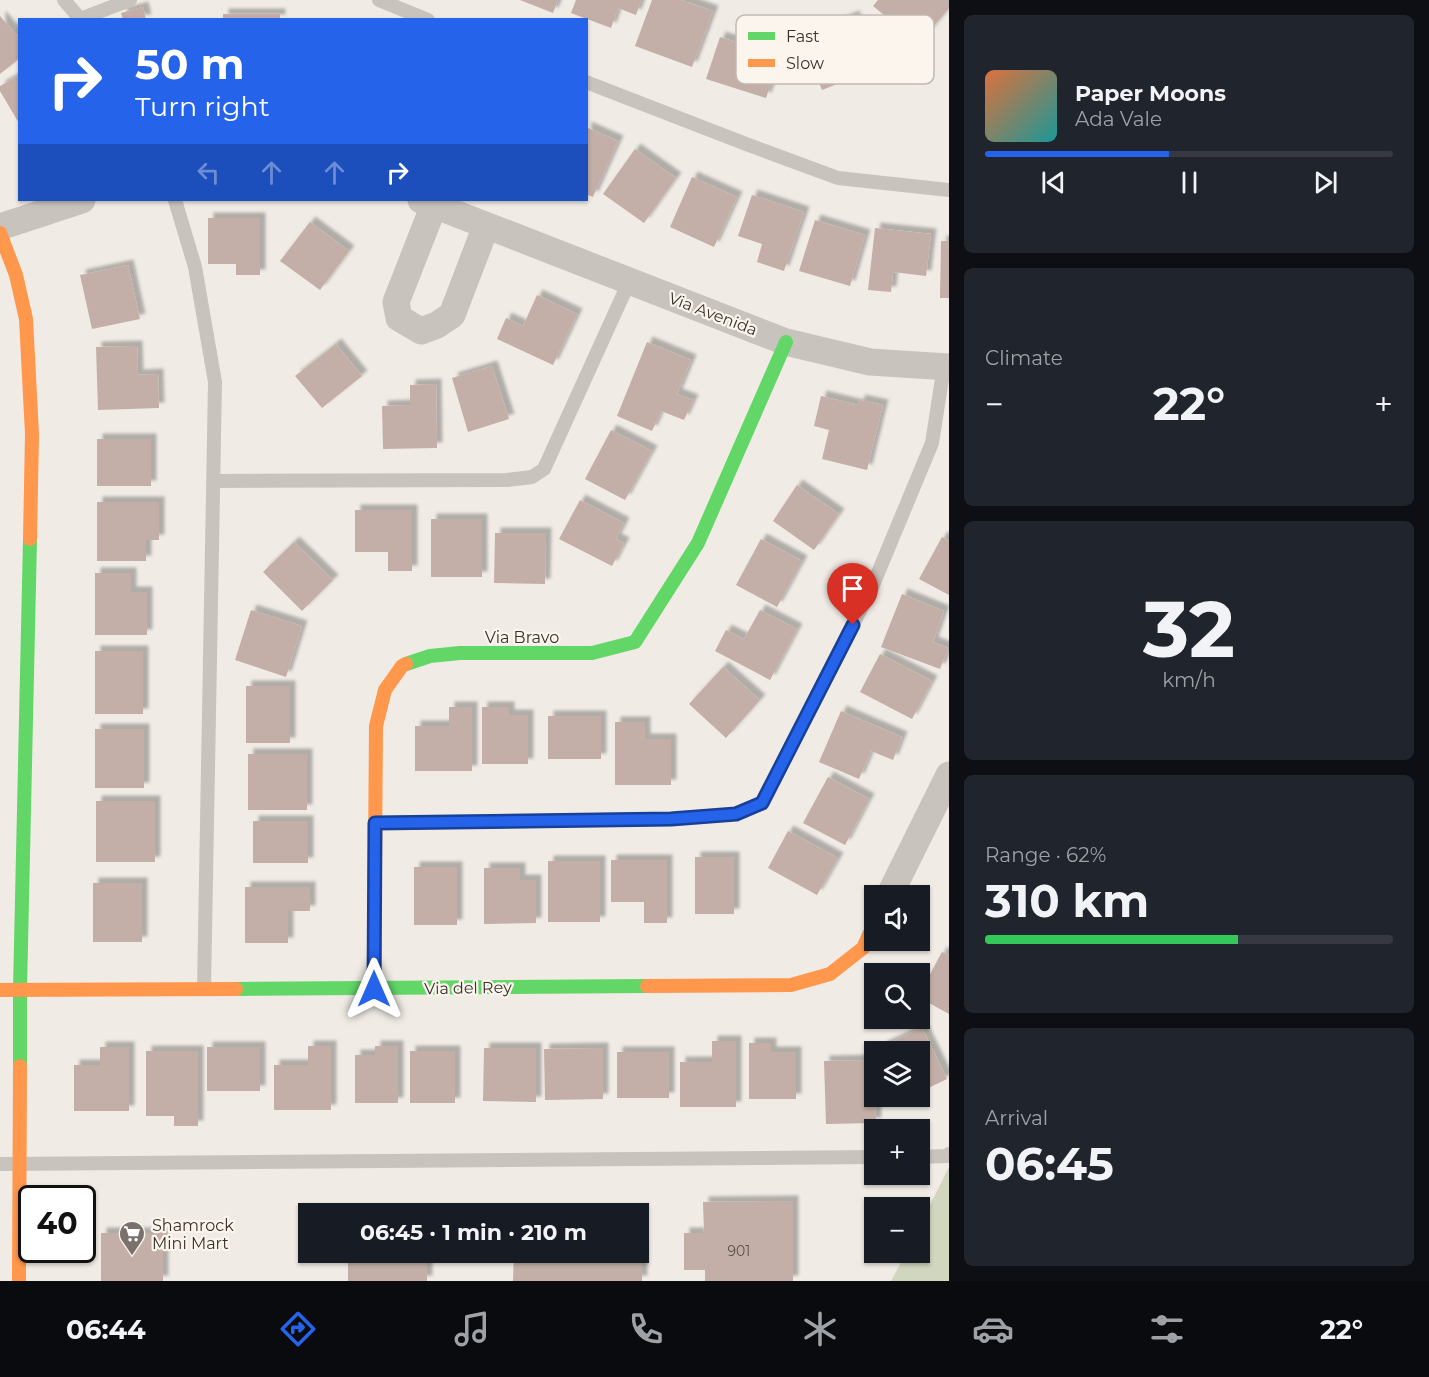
<!DOCTYPE html>
<meta charset="utf-8">
<style>
:root{--surface:#171b24;--page:#20242c;--text:#f1f3f6;--muted:#9ea1a6;--line:#363941;--accent:#2563eb}
body{margin:0;font-family:Montserrat,sans-serif;background:var(--page);color:var(--text);height:100vh;display:flex;flex-direction:column;font-size:22px;white-space:nowrap}
*{box-sizing:border-box;margin:0}
p{font-size:20px;color:var(--muted)}
.icon{flex:none;width:33px;height:33px;fill:none;stroke:currentColor;stroke-width:2;stroke-linecap:round;stroke-linejoin:round}
.map{position:relative;flex:1;overflow:hidden}
.panel{display:flex;flex-direction:column;gap:15px;padding:15px;background:#0d0f14;width:480px}
.panel>*{flex:none}
.banner{position:absolute;left:18px;top:18px;width:570px;height:183px;border-radius:0px;box-shadow:0 2px 4px #0004;background:#2563eb;color:#fff;overflow:hidden}
.buttons{position:absolute;left:864px;top:885px;display:grid;gap:12px}
.buttons a{display:grid;place-items:center;width:66px;height:66px;border-radius:0px;background:var(--surface);box-shadow:0 2px 4px #0004;font-size:30px}
.speed{position:absolute;left:18px;top:1185px;display:flex;gap:12px;font-size:30px;font-weight:700;text-align:center}
.speed>*{display:grid;place-content:center;width:78px;height:78px;border-radius:50%;background:var(--surface);box-shadow:0 2px 4px #0004;line-height:1}
.speed .limit{border:3px solid #111;border-radius:9px;background:#fff;color:#111}
.pin{position:absolute;display:grid;place-items:center;width:51px;height:51px;color:#fff;margin:-62px -26px;border-radius:50% 50% 50% 0;rotate:-45deg;box-shadow:0 0 6px #0007}
.pin .icon{rotate:45deg}
.me{position:absolute;width:66px;margin:-33px;rotate:0deg;stroke-linejoin:round;filter:drop-shadow(0 0 4px #0008)}
.turn{display:flex;align-items:center;gap:21px;height:126px;padding:0 18px;font-size:27px}
.turn .icon{width:78px;height:78px;stroke-width:2.5}
.turn b{display:block;font-size:42px;line-height:51px}
.lanes{display:flex;align-items:center;height:57px;padding:0 18px;background:#0003;justify-content:center;gap:30px;direction:ltr}
.lanes .off{opacity:.35}
.big{font-size:45px;font-weight:700;line-height:1.1}
.panel .widget{flex:1;display:flex;flex-direction:column;justify-content:center;gap:9px;min-width:0;padding:0 21px;border-radius:9px;background:var(--page)}
.panel .dial{align-items:center;gap:0}
.dial b{font-size:78px;line-height:1}
.song{display:flex;align-items:center;gap:18px}
.cover{width:72px;height:72px;border-radius:9px;background:linear-gradient(135deg,hsl(20 70% 55%),hsl(180 70% 35%))}
.played{height:6px;border-radius:3px;background:linear-gradient(90deg,var(--accent) 45%,var(--line) 45%)}
.keys{display:flex;justify-content:space-around;direction:ltr}
.heat{display:flex;justify-content:space-between;align-items:center;font-size:33px;direction:ltr}
.charge{height:9px;border-radius:4px;background:linear-gradient(90deg,#34c759 62%,var(--line) 0)}
.trip{position:absolute;left:298px;top:1203px;width:351px;height:60px;border-radius:0px;background:var(--surface);box-shadow:0 2px 4px #0004;font-weight:700;line-height:60px;text-align:center}
.menu{display:flex;height:96px;justify-content:space-around;align-items:center;background:#090b0e;color:var(--muted)}
.menu .icon{width:42px;height:42px}
.menu .on{color:var(--accent)}
.menu b{font-size:27px;color:var(--text)}
main{display:flex;flex:1;min-height:0}
.map>svg:first-child{display:block}
.green{fill:#d1d6bf}
.building{fill:#c3afa7;filter:url(#shadow)}
.lines{fill:none;stroke-linecap:round;stroke-linejoin:round}
.lane{stroke:#c9c3be;stroke-width:14}
.street{stroke:#c9c3be;stroke-width:27}
.fast{stroke:#63d668;stroke-width:14}
.slow{stroke:#ff974d;stroke-width:14}
.route-casing{stroke:#184099;stroke-width:15}
.route{stroke:#2563eb;stroke-width:10}
.labels{text-anchor:middle;dominant-baseline:central;stroke-width:4.5;stroke-linejoin:round;paint-order:stroke}
.number-label{font-size:14px;fill:#5d504a}
.street-label{font-size:16px;fill:#3b302b;stroke:#fbf5ee}
.poi-label{font-size:16px;fill:#3b302b;stroke:#fbf5ee;text-anchor:start}
.key{fill:#fbf5ee;stroke:#c1bab4;stroke-width:1.5}
.key-label{font-size:16px;fill:#3b302b}
</style>
<main>
<div class="map">
<svg width="949" height="1281" viewBox="0 0 949 1281">
<defs>
<filter id="shadow"><feDropShadow dx="5.5" dy="-5.5" stdDeviation="1.5" flood-color="#0004"/></filter>
</defs>
<rect width="100%" height="100%" fill="#f0ebe5"/>
<path class="green" d="M949,1167V1281H891L906,1253L920,1252V1225Z"/>
<path class="building" d="M520,0H558L553,13Z
M576,0H641L636,15L618,8L611,28L571,13Z
M652,0H681L713,11L692,67L635,46Z
M878,0H946L949,3V8L919,44L873,6Z
M143,7L146,20H123L121,13Z
M223,14H280V20H223Z
M0,16L20,39V58L0,74Z
M854,16L875,69L822,90L801,37Z
M720,37L780,56L766,98L706,79Z
M20,75V125L0,91V86Z
M586,127L618,141L593,197L586,194Z
M635,149L676,178L644,223L603,194Z
M692,177L737,197L714,247L670,227Z
M752,195L804,212L784,271L757,262L762,244L738,236Z
M208,218H260V275H236V264H208Z
M815,220L865,235L850,286L799,271Z
M310,222L349,251L320,290L280,261Z
M875,228L931,234L926,276L893,272L891,292L868,290Z
M941,241H949V298H940Z
M128,265L140,319L92,329L80,275Z
M537,295L577,314L553,365L497,339L506,318L523,326Z
M647,342L691,360L677,394L693,400L684,420L661,411L652,431L617,416Z
M336,344L362,376L322,408L295,376Z
M137,346L138,375L158,374L159,408L98,410L96,347Z
M492,366L509,419L468,432L452,378Z
M436,384L437,448L383,449L382,406L410,405V385Z
M821,396L858,405L860,400L883,405L867,470L822,459L829,430L814,426Z
M611,430L652,451L625,500L585,479Z
M97,439H151V486H97Z
M797,485L839,514L814,550L773,521Z
M580,500L624,523L616,539L624,543L612,566L559,539Z
M97,502H159V540H146V561H97Z
M355,510H412V571H388V552H355Z
M431,519H482V577H431Z
M495,533H546L545,584L494,583Z
M942,537L949,541V595L919,579Z
M761,539L802,561L777,607L736,585Z
M294,542L333,580L302,611L263,572Z
M95,573H131V592H147V635H95Z
M902,594L944,611L933,642L948,648L940,669L881,647Z
M251,610L302,626L286,677L235,660Z
M760,610L797,629L770,680L715,651L726,630L744,639Z
M95,651H143V714H95Z
M880,654L932,681L912,719L860,692Z
M723,667L760,700L726,738L689,704Z
M246,686H290V743H246Z
M449,707H472V771H415V726H449Z
M482,707H509V715H528V764H482Z
M841,711L902,737L893,760L871,751L859,779L819,762Z
M548,716H601V759H548Z
M615,722H645V739H671V785H615Z
M95,729H144V788H95Z
M248,754H307V810H248Z
M828,777L869,799L845,845L803,823Z
M96,801H155V862H96Z
M253,821H308V863H253Z
M788,831L838,858L817,895L768,868Z
M695,857H734V914H695Z
M611,860H667V923H644V902H611Z
M548,861H600V922H548Z
M414,867H457V925H414Z
M484,868H520V880H536V923L484,924Z
M93,883H142V942H93Z
M245,887H310V911H288V943H245Z
M942,952L949,955V1014L920,998V993Z
M922,1028L947,1079L920,1092V1052H883L881,1047Z
M712,1041H736V1107H680V1062H712Z
M749,1043H771V1052H796V1099H749Z
M308,1046H331V1110H274V1065H308Z
M375,1046H398V1103H355V1055H375Z
M100,1047H129V1111H74V1065H100Z
M207,1047H260V1091H207Z
M484,1048H536V1102L483,1101Z
M603,1048V1099L545,1100L544,1049Z
M146,1051H198V1126H174V1116H146Z
M410,1051H455V1103H410Z
M617,1052H669V1098H617Z
M874,1060L876,1123L826,1124L824,1061Z
M793,1201V1281H705V1270H684V1233H704L703,1202Z
M101,1233H163V1281H101Z
M639,1246H642V1281H513L514,1252H639Z
M348,1252H427V1281H348Z"/>
<g class="lines">
<path class="lane" d="M64,0L81,20
M379,0L428,20
M80,19L130,0
M586,82L746,144L838,178L949,190
M175,200L195,267L215,382L204,989
M214,481L507,480L532,477L544,469L629,282
M375,823L671,819L736,814L762,803L873,585L932,443L944,366
M920,1157L948,1156L949,1154
M0,1164L874,1157"/>
<path class="street" d="M421,200L786,342L870,362L949,367
M434,205L396,302L399,318L421,331L437,325L452,315L486,226
M0,227L82,200
M889,896L949,775"/>
<path class="fast" d="M406,664L430,656L460,653H592L635,642L698,543L786,342
M236,989L647,986
M20,1066V990L30,539"/>
<path class="slow" d="M0,233L16,275L26,319L32,434L30,539
M647,986L791,985L830,974L863,948L874,924
M374,989L376,726L385,690L402,666L406,664
M0,990L236,989
M19,1281L20,1066"/>
</g>
<g class="lines">
<defs>
<path id="route" d="M374,989L375,823L671,819L736,814L762,803L853,625"/>
</defs>
<use href="#route" class="route-casing"/>
<use href="#route" class="route"/>
</g>
<defs>
<symbol id="supermarket-pin" viewBox="-11 -11 22 30"><path d="M0 17L-7.5 6A9.5 9.5 0 1 1 7.5 6Z" fill="#7a716c" stroke="#fbf5ee"/><path d="M-6-5.5h2.5l.6 2H6L4.5 2H-2.5L-4.4-4H-6ZM-1.5 3.2a1.3 1.3 0 1 0 .1 0ZM3 3.2a1.3 1.3 0 1 0 .1 0Z" fill="#fff"/></symbol>
</defs>
<g fill-rule="evenodd">
<use href="#supermarket-pin" x="117" y="1219" width="30" height="40"/>
</g>
<g class="labels">
<g class="number-label">
<text x="739" y="1251">901</text>
</g>
<g class="street-label">
<text transform="translate(713 314) rotate(21)">Via Avenida</text>
<text x="522" y="637">Via Bravo</text>
<text transform="translate(468 988) rotate(-1)">Via del Rey</text>
</g>
<g class="poi-label">
<text x="152" y="1225">Shamrock<tspan x="152" dy="18">Mini Mart</tspan></text>
</g>
</g>
<rect x="736" y="15" width="198" height="69" rx="9" class="key"/>
<rect x="748" y="32" width="27" height="8" fill="#63d668"/>
<rect x="748" y="59" width="27" height="8" fill="#ff974d"/>
<g class="key-label">
<text x="786" y="42">Fast</text>
<text x="786" y="69">Slow</text>
</g>
</svg>
<div class="buttons">
<a><svg class="icon" aria-label="sound" viewBox="0 0 24 24"><path d="M4 9h4l5-4v14l-5-4H4zM17 9q2 3 0 6"/></svg></a>
<a><svg class="icon" aria-label="search" viewBox="0 0 24 24"><circle cx="10" cy="10" r="6"/><path d="M15 15l6 6"/></svg></a>
<a><svg class="icon" aria-label="layers" viewBox="0 0 24 24"><path d="M12 4l9 5-9 5-9-5zM3 14l9 5 9-5"/></svg></a>
<a>+</a>
<a>−</a>
</div>
<div class="speed"><div class="limit">40</div></div>
<div class="pin" style="left:853px;top:625px;background:#d93025"><svg class="icon" aria-label="arrive" viewBox="0 0 24 24"><path d="M6 21V4h12l-3 4 3 4H6"/></svg></div>
<svg class="me" style="left:374px;top:989px" viewBox="-20 -20 40 40"><path d="M0-17L14 15 0 8-14 15z" fill="#2563eb" stroke="#fff" stroke-width="4"/></svg>
<div class="trip">06:45 · 1 min · 210 m</div>
<div class="banner">
<div class="turn"><svg class="icon" aria-label="right" viewBox="0 0 24 24"><path d="M7 20v-9h11M14 6l5 5-5 5"/></svg><div><b>50 m</b>Turn right</div></div>
<div class="lanes"><svg class="icon off" aria-label="left" viewBox="0 0 24 24"><path d="M17 20v-9H6M10 6l-5 5 5 5"/></svg><svg class="icon off" aria-label="ahead" viewBox="0 0 24 24"><path d="M12 20V5M6 11l6-6 6 6"/></svg><svg class="icon off" aria-label="ahead" viewBox="0 0 24 24"><path d="M12 20V5M6 11l6-6 6 6"/></svg><svg class="icon" aria-label="right" viewBox="0 0 24 24"><path d="M7 20v-9h11M14 6l5 5-5 5"/></svg></div>
</div>
</div>
<section class="panel">
<div class="widget">
<div class="song"><i class="cover"></i><div><b>Paper Moons</b><p>Ada Vale</p></div></div>
<div class="played"></div>
<div class="keys"><svg class="icon" aria-label="previous" viewBox="0 0 24 24"><path d="M18 5L8 12l10 7zM5 5v14"/></svg><svg class="icon" aria-label="pause" viewBox="0 0 24 24"><path d="M8 5v14M16 5v14"/></svg><svg class="icon" aria-label="next" viewBox="0 0 24 24"><path d="M6 5l10 7-10 7zM19 5v14"/></svg></div>
</div>
<div class="widget"><p>Climate</p>
<div class="heat"><a>−</a><b class="big">22°</b><a>+</a></div>
</div>
<div class="widget dial"><b>32</b><p>km/h</p></div>
<div class="widget"><p>Range · 62%</p><b class="big">310 km</b><div class="charge"></div></div>
<div class="widget"><p>Arrival</p><b class="big">06:45</b></div>
</section>
</main>
<nav class="menu">
<b>06:44</b>
<svg class="icon on" aria-label="directions" viewBox="0 0 24 24"><path d="M12 3l9 9-9 9-9-9zM9 14v-3h6M13 9l2 2-2 2"/></svg>
<svg class="icon" aria-label="music" viewBox="0 0 24 24"><path d="M9 18V5l10-2v13"/><circle cx="6" cy="18" r="3"/><circle cx="16" cy="16" r="3"/></svg>
<svg class="icon" aria-label="phone" viewBox="0 0 24 24"><path d="M5 4h4l2 5-3 2q2 4 5 5l2-3 5 2v4C11 20 4 13 5 4z"/></svg>
<svg class="icon" aria-label="climate" viewBox="0 0 24 24"><path d="M12 3v18M4 7l16 10M4 17L20 7"/></svg>
<svg class="icon" aria-label="car" viewBox="0 0 24 24"><path d="M5 17H2v-5l4-1 3-4h7l3 4 3 1v5h-3M9 17h6M6 11h13"/><circle cx="7" cy="17" r="2"/><circle cx="17" cy="17" r="2"/></svg>
<svg class="icon" aria-label="filters" viewBox="0 0 24 24"><path d="M4 7h16M4 17h16"/><circle cx="9" cy="7" r="2"/><circle cx="15" cy="17" r="2"/></svg>
<b>22°</b>
</nav>
